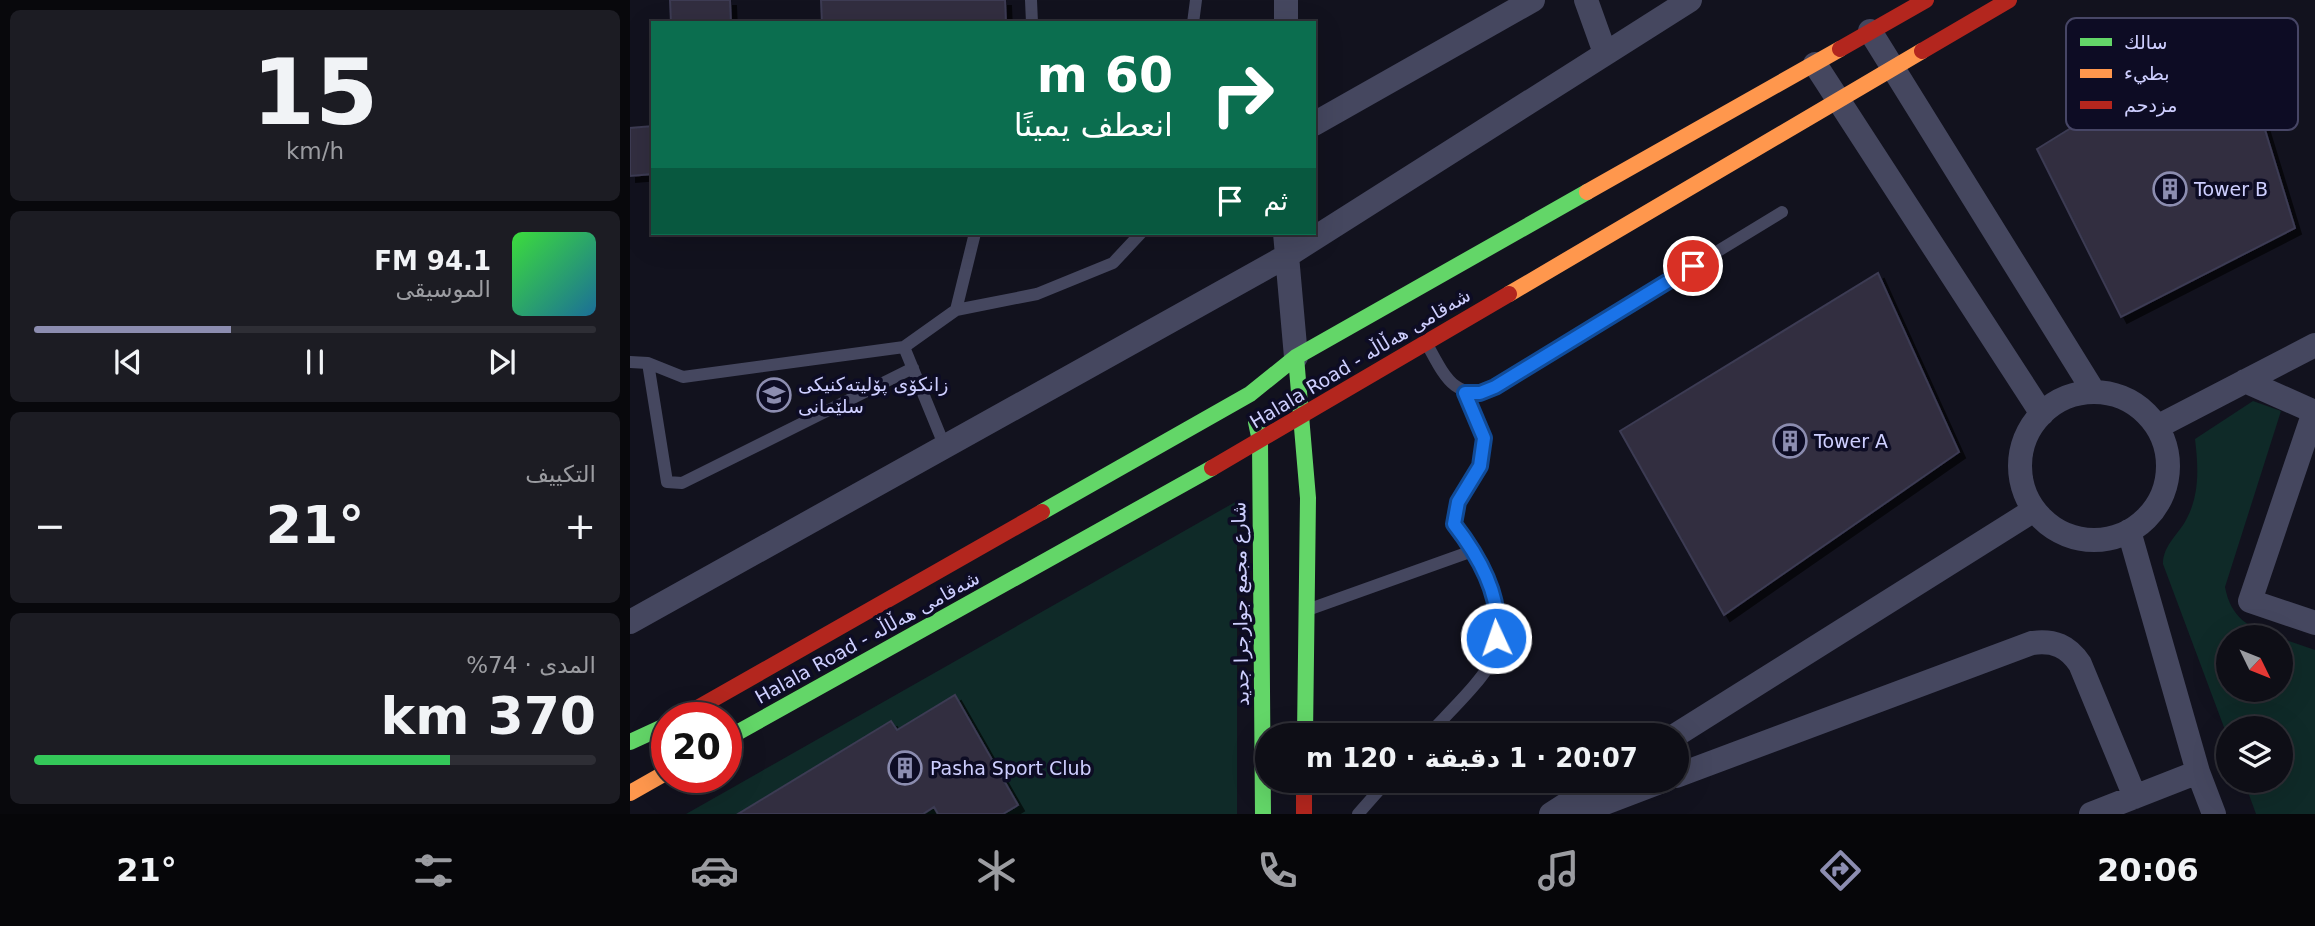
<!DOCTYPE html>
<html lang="ar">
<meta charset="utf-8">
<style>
:root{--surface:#0e0e16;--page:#1c1c23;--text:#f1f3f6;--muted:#9b9ca1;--line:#2e2e35;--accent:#8c8db0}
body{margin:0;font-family:"DejaVu Sans",Vazirmatn,sans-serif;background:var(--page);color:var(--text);direction:rtl;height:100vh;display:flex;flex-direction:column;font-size:26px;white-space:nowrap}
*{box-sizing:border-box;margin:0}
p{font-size:23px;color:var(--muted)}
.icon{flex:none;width:38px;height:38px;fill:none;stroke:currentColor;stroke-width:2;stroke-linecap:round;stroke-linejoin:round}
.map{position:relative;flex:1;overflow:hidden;direction:ltr}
.sheet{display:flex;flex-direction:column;gap:10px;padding:10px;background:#08080c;width:630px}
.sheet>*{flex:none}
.hud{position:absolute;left:21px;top:21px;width:665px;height:214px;border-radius:0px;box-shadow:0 7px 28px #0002,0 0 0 2px var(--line);direction:rtl;background:#0b6e4f;color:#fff;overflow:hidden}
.needle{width:46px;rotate:133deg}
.controls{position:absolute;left:1586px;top:625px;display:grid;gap:14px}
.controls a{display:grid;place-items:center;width:77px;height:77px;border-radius:50%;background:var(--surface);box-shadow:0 7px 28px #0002,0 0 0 2px var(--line);font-size:35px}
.speed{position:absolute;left:21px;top:702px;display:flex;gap:14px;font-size:35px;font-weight:700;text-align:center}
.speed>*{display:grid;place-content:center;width:91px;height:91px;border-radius:50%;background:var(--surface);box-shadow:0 7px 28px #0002,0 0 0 2px var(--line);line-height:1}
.speed .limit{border:10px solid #d22;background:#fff;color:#111}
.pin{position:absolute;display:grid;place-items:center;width:60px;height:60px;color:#fff;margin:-30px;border:4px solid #fff;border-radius:50%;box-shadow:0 2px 7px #0007}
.me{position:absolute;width:77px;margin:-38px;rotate:357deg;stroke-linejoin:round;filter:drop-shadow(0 0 5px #0008)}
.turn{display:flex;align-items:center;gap:24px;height:147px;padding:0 28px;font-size:32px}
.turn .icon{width:91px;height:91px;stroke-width:2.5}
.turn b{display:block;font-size:49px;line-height:60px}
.then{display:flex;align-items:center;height:66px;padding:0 28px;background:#0003;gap:14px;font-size:26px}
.big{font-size:52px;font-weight:600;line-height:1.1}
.sheet .card{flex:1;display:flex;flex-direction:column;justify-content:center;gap:10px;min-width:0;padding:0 24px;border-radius:10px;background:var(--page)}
.sheet .dial{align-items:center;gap:0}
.dial b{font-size:91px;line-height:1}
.song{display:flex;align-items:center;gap:21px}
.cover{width:84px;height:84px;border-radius:10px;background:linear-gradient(135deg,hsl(120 70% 55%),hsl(200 70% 35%))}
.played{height:7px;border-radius:4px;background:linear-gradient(90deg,var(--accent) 35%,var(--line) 35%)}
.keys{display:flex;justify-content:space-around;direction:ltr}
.heat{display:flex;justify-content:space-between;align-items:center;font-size:38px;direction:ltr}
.charge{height:10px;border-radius:5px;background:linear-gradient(90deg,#34c759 74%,var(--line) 0)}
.trip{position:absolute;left:625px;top:723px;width:434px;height:70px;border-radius:35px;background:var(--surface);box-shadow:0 7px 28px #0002,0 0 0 2px var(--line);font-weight:600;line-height:70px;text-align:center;direction:rtl}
.menu{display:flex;height:112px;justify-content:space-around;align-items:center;background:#060609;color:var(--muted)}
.menu .icon{width:49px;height:49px}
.menu .active{color:var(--accent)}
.menu b{font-size:32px;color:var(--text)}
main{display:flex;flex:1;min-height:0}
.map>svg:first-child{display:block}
.green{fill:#0f2a28}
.building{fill:#302f41;stroke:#3c3b53;stroke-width:2;filter:url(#shadow)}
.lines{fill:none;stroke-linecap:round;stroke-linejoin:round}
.lane{stroke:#45475f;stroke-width:12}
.street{stroke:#45475f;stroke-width:24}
.fast{stroke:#63d668;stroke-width:16}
.slow{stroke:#ff974d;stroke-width:16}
.jam{stroke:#b3261e;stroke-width:16}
.route-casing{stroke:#114b97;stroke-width:18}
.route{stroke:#1a73e8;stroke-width:12}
.labels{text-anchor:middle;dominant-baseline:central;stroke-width:7;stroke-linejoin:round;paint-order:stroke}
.poi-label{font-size:19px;fill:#cecfff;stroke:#0d0c24;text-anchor:start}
.street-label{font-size:19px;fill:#cecfff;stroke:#0d0c24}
.key{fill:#0d0c24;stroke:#474666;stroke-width:2}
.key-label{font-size:19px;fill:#cecfff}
</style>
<main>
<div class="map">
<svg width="1685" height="814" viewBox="0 0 1685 814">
<defs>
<filter id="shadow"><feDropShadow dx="6" dy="6" stdDeviation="0" flood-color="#0009"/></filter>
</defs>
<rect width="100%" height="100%" fill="#12121e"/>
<path class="green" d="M1623,401L1651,411L1595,587C1601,618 1618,627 1646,637H1598V690H1650V638L1685,650V814H1626L1614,781L1650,780V728H1598V738L1533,564C1533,544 1550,534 1558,516C1570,492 1568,464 1565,439Z
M607,501V814H56Z"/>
<path class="building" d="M40,0H100L101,23H41Z
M191,0H375L376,23H192Z
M1593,34L1621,84L1665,228L1491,317L1407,149Z
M23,126V174L0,176V128Z
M1248,273L1329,452L1094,615L990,431Z
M325,695L388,805L373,814H308L304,807L293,814H108L261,721L267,730Z"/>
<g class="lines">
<path class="lane" d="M401,0L402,23
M563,23L566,0
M326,310L407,294L483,263L511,233
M798,346C815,377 826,403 865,387L1152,212
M274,347L315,447
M0,362L18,363L53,377L274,347L326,310L345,233
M18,363L37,482L52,483L283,368
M680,609L845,550
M798,735C815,716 856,678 863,657C880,611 852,559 824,524L828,502L850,466L854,437L835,393
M728,814L758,780"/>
<path class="street" d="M956,0L975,53
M656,23V0
M1240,31L1464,392
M1185,64L1412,414
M684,124L903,0
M655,233L666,357
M1615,381L1685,412
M1390 466a74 74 0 1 1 148 0a74 74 0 1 1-148 0Z
M1684,412L1620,601L1685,623
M1527,427L1685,345
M1499,531L1568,772L1584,814
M0,622L655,257L1060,0
M1046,735L1404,510
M1046,776L1402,643C1424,640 1438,646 1450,664L1505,797
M921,814L974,780
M946,814L1035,780
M1461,814L1568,772"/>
<path class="fast" d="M666,357L678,498L675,735
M626,422L630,441L633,814
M412,512L620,394L666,357L957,192
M96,739L582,468
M0,742L37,725"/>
<path class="slow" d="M957,192L1210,49
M879,294L1292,51
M0,793L37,772"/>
<path class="jam" d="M1210,49L1296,0
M1292,51L1379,0
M582,468L879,294
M50,718L412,512
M674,780V814"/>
</g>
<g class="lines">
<defs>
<path id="route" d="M866,638C873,598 848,555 824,524L828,502L850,466L854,438L835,393H850L865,387L1063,266"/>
</defs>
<use href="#route" class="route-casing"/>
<use href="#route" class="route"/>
</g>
<defs>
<symbol id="building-ring" viewBox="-11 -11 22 22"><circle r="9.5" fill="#0d0c24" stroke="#8c8db0" stroke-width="1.5"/><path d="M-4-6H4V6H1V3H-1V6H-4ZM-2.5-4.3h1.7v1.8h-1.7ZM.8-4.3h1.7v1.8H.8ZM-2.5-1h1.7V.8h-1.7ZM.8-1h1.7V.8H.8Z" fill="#8c8db0"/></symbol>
<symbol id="university-ring" viewBox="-11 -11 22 22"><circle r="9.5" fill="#0d0c24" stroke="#8c8db0" stroke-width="1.5"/><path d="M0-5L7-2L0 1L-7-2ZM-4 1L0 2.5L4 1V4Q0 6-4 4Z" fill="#8c8db0"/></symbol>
</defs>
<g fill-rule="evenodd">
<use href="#building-ring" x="1521" y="170" width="38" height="38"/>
<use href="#university-ring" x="125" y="376" width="38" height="38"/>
<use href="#building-ring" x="1141" y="422" width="38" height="38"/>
<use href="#building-ring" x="256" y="749" width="38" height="38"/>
</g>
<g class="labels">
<g class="poi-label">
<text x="1564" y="189">Tower B</text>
<text x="168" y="384">زانکۆی پۆلیتەکنیکی<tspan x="168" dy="22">سلێمانی</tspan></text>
<text x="1184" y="441">Tower A</text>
<text x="300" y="768">Pasha Sport Club</text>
</g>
<g class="street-label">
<text transform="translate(730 358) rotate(-31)">Halala Road - شەقامی هەڵاڵە</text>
<text transform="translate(610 604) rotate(-91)">شارع مجمع جوارجرا جديد</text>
<text transform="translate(237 637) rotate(-29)">Halala Road - شەقامی هەڵاڵە</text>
</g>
</g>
<rect x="1436" y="18" width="232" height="112" rx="10" class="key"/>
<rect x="1450" y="38" width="32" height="8" fill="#63d668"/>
<rect x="1450" y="69" width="32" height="9" fill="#ff974d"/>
<rect x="1450" y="101" width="32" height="8" fill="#b3261e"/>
<g class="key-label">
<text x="1494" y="49">سالك</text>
<text x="1494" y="80">بطيء</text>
<text x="1494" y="112">مزدحم</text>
</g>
</svg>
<div class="controls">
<a><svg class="needle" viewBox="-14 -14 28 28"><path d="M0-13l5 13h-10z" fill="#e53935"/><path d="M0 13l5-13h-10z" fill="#9b9ca1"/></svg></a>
<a><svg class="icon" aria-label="layers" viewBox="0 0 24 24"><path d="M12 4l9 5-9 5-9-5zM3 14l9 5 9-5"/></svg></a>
</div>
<div class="speed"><div class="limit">20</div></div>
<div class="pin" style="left:1063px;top:266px;background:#d93025"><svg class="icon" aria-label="arrive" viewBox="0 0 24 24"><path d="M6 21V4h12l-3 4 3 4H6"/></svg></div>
<svg class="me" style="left:866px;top:638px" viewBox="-20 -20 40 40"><circle r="17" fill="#1a73e8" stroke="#fff" stroke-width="3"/><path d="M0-11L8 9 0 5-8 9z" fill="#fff"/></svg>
<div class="trip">20:07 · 1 دقيقة · 120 m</div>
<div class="hud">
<div class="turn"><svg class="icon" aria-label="right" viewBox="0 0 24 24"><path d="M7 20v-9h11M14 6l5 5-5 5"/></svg><div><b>60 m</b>انعطف يمينًا</div></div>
<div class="then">ثم<svg class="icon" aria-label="arrive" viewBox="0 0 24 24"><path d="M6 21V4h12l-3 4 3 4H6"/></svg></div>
</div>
</div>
<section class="sheet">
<div class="card dial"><b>15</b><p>km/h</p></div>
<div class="card">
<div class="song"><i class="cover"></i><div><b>94.1 FM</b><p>الموسيقى</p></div></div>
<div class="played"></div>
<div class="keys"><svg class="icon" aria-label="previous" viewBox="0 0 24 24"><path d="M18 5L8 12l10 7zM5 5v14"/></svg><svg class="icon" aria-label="pause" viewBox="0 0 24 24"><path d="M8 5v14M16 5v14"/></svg><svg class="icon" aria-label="next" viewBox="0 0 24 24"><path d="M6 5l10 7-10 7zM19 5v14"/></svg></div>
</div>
<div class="card"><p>التكييف</p>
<div class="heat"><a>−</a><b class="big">21°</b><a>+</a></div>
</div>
<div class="card"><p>المدى · 74%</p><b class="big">370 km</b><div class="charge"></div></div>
</section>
</main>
<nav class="menu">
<b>20:06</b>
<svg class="icon active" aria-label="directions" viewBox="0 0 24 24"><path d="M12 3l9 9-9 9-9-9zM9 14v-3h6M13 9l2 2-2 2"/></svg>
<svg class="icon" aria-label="music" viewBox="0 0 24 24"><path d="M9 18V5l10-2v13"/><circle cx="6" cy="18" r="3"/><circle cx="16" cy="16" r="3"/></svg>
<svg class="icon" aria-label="phone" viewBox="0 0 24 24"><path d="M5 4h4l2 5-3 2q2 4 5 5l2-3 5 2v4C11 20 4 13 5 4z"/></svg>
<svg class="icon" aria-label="climate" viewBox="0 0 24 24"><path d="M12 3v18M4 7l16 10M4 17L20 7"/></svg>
<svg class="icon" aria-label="car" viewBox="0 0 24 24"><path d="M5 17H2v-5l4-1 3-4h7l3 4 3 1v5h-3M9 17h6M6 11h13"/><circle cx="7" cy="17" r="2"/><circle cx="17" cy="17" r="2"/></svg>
<svg class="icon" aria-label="filters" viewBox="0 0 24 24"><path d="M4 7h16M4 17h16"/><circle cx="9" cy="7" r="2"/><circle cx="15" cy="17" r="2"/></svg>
<b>21°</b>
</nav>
